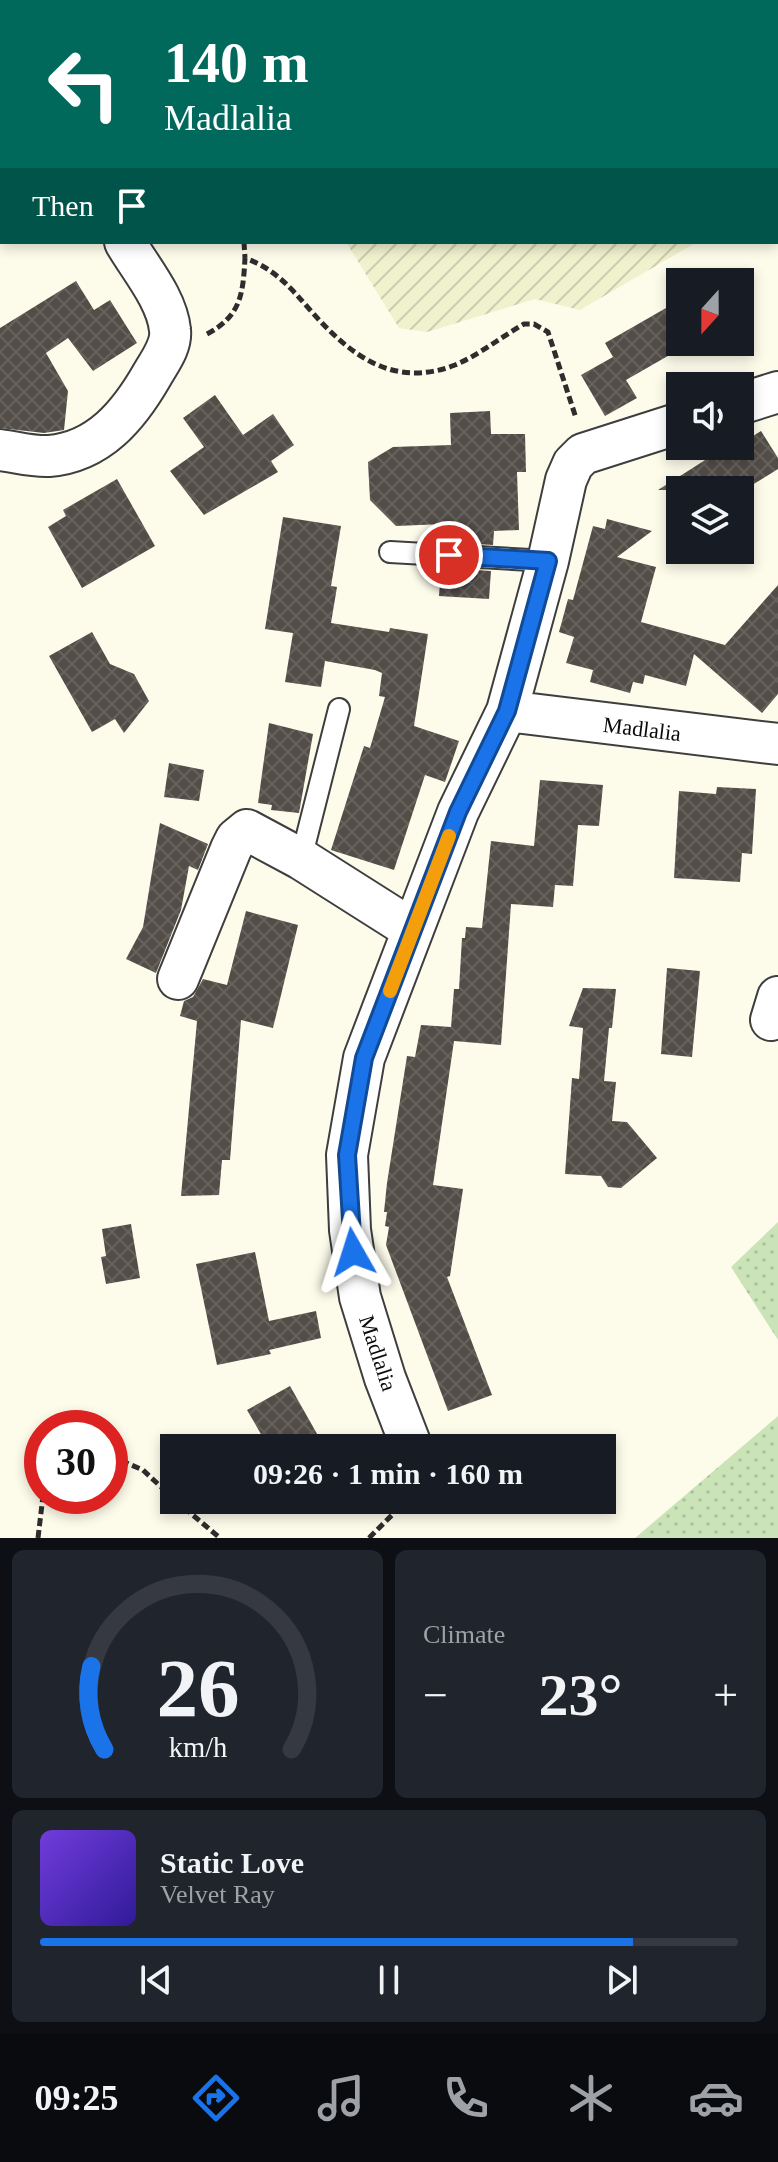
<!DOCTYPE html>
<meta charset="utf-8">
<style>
:root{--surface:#171b24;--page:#20242c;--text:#f1f3f6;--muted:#9ea1a6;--line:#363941;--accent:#1a73e8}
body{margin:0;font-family:Georgia,serif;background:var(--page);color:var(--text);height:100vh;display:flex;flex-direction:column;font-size:30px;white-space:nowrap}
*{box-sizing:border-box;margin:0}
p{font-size:26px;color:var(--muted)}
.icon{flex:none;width:44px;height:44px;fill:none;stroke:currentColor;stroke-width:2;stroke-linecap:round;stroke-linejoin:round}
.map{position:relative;height:1538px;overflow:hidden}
.sheet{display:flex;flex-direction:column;gap:12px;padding:12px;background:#0d0f14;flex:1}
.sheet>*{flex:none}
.top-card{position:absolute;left:0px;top:0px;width:778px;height:244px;box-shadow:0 4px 12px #0003;background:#00695c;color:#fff;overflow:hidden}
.needle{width:52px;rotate:201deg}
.controls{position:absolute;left:666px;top:268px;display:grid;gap:16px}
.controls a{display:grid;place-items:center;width:88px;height:88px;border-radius:0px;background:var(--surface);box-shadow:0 4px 12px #0003;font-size:40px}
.speed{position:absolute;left:24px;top:1410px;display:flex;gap:16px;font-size:40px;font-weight:700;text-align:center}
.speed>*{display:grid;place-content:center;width:104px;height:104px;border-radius:50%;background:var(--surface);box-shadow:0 4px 12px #0003;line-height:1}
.speed .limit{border:12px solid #d22;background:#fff;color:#111}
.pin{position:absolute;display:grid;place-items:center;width:68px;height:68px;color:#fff;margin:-34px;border:4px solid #fff;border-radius:50%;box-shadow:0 2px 8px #0007}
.me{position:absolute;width:88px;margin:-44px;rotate:354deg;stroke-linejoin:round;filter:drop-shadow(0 0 6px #0008)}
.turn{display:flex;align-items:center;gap:28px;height:168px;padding:0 32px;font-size:36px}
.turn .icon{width:104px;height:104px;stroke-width:2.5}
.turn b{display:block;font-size:56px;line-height:68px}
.then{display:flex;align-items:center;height:76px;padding:0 32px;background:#0003;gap:16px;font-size:30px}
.big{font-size:60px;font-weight:800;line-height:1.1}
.sheet .tile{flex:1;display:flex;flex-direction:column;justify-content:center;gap:12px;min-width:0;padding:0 28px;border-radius:12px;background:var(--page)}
.sheet .dial{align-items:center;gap:0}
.dial svg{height:208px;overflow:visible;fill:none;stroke:var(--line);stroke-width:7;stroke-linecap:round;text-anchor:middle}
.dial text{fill:var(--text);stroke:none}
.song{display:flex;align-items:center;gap:24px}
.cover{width:96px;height:96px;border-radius:12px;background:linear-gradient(135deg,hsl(260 70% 55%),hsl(250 70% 35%))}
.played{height:8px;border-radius:4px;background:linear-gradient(90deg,var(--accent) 85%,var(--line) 85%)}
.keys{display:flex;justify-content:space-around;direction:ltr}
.heat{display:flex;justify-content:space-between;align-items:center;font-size:44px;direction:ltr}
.sheet .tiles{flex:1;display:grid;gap:12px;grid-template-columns:1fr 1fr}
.tile:last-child{grid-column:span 2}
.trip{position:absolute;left:160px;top:1434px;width:456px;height:80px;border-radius:0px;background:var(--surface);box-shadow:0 4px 12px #0003;font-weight:800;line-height:80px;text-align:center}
.dock{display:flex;height:128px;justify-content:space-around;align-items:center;background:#090b0e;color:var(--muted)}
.dock .icon{width:56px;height:56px}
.dock .on{color:var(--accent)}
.dock b{font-size:36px;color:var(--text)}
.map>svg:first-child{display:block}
.farmland{fill:url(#farmland-furrows)}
.grass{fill:url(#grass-dots)}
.building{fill:url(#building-cross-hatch)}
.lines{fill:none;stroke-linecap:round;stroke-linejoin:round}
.lane-casing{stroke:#3e3e3e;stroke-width:24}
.street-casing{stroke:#3e3e3e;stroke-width:44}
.path{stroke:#2d2d2d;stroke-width:5;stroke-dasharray:8 4;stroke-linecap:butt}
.lane{stroke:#fff;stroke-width:20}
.street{stroke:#fff;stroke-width:40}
.route-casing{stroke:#114b97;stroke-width:20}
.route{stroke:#1a73e8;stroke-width:14}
.slow{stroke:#f59e0b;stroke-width:14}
.labels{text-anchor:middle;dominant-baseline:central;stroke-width:8;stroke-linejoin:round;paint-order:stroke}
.street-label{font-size:22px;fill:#0b0b0b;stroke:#fff}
</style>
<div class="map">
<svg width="778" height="1538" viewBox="0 0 778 1538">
<defs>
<pattern id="farmland-furrows" width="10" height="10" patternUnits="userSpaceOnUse" patternTransform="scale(2)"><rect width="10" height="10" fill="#f0f1cd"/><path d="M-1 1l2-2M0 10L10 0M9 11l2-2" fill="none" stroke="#cccdaf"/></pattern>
<pattern id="grass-dots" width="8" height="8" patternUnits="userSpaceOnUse" patternTransform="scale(2)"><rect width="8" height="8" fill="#cae4b8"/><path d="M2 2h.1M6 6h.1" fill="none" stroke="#acc29d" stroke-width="1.8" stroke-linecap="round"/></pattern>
<pattern id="building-cross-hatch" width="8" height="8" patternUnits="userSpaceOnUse" patternTransform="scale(2)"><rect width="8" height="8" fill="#534d48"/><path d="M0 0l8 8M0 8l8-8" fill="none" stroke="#67625e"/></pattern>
</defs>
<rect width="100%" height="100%" fill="#fdfceb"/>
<path class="farmland" d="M235,0H738L739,2H236Z
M346,242H697L580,310L535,299L427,332L399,328Z"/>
<path class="grass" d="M778,1222V1340L731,1267Z
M778,1416V1538H635Z"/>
<path class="building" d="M76,281L94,310L110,300L137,343L93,371L68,338L46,353L68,391L64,430L44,433L0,428V328Z
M680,300V349L626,380L637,398L605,416L581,375L613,357L605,343Z
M215,395L243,435L273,414L294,445L271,461L278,472L204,515L170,471L204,447L183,418Z
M490,411L491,434H525L526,472H517L519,530L494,531L493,545L443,542L444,524L396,526L370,500L368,462L393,447L451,445L450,413Z
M761,431L778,458V469L744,490H658L721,450L724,454Z
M117,479L155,546L82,588L48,527L66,516L63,510Z
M283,517L341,526L331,586L337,587L331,623L389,632L390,628L428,634L414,726L459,741L445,782L425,775L394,870L331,850L364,746L370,748L385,697L379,696L382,673L375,670L325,661L321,687L285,682L293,633L265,629Z
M607,519L652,531L617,557L656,567L641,622L725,645L778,585V694L762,713L694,654L686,686L645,675L643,684L633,682L630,693L590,682L593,670L566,663L574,637L559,632L568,599L573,600L593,526L605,529Z
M441,568L491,571L489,599L439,596Z
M92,632L110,664L134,674L149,701L124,733L115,719L92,732L49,656Z
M269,723L313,734L299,813L271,810L272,805L258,803Z
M169,763L204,770L199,801L164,797Z
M540,780L603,785L599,826L578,825L573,886L555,885L553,907L511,904L501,1045L454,1041L433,1185L463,1189L450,1276L447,1277L492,1395L448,1411L386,1245L389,1227L385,1226L387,1212H384L387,1183L407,1056L415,1057L421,1025L451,1027L454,989H459L462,938H465L466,927L482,928L491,841L534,846Z
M717,787L756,789L752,854L742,853L740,882L674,878L679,791L716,794Z
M160,823L208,844L198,870L189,866L181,910L156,973L126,959L143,927Z
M246,911L298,925L273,1028L241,1020L230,1160H222L219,1195L181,1196L197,1021L180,1016L184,1001L193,997L203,979L227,985Z
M667,968L700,971L692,1057L661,1054Z
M583,988L616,989L612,1028H609L604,1081L616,1082L612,1121L627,1122L657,1158L621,1188L608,1187L601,1176L565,1174L572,1078L579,1079L583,1028L569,1026Z
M131,1224L140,1278L106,1284L101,1257L106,1256L102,1229Z
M255,1252L269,1321L316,1311L321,1338L269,1350L271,1354L217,1365L196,1264Z
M290,1386L325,1448H269L247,1410Z"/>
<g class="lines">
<defs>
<path id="lane" d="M0,104L2,103
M390,552L548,561
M301,859L339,709"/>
<path id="street" d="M0,40L2,43
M740,404L778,392
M0,450C16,452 34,457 49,456C99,452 129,415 152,375C160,361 172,346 170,330C167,299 140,268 125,242
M507,711L548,561L566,480L573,464L583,454L680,423
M178,979L231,849L236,839L247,830L301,859L413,930
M771,1020L778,997
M412,1448L385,1378L360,1297L350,1230L347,1155L364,1058L458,812L507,711L778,744"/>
</defs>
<use href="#lane" class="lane-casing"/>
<use href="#street" class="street-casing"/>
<path class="path" d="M298,2L307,0
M244,242L245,258
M207,334C241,316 243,294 245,258C275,269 290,287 311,311C350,355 393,389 455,365C479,355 501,337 524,324H534L548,332L576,418
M110,1456L143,1470L174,1499
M175,1500L220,1538
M38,1538L43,1496
M369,1538L407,1500"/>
<use href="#lane" class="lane"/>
<use href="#street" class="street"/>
</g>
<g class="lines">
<defs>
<path id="route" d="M353,1252L347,1155L364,1058L458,812L507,711L548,561L449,555"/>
</defs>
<use href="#route" class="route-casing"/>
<use href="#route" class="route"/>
<path class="slow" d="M390,991L449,836"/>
</g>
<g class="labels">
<g class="street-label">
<text transform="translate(642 729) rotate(7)">Madlalia</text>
<text transform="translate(378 1353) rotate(72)">Madlalia</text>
</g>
</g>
</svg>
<div class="controls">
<a><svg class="needle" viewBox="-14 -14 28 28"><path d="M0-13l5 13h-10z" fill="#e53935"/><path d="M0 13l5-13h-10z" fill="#9ea1a6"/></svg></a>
<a><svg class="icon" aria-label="sound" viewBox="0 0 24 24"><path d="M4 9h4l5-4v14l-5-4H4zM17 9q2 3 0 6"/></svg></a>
<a><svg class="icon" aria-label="layers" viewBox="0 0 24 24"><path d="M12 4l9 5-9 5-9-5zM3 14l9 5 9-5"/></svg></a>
</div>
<div class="speed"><div class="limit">30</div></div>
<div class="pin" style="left:449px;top:555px;background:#d93025"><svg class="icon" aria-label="arrive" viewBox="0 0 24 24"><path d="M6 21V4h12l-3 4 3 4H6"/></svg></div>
<svg class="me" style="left:353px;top:1252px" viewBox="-20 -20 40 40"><path d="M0-17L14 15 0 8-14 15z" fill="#1a73e8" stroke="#fff" stroke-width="4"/></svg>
<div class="trip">09:26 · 1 min · 160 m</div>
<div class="top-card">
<div class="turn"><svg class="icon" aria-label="left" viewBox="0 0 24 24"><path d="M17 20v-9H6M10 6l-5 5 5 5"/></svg><div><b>140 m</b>Madlalia</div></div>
<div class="then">Then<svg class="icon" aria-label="arrive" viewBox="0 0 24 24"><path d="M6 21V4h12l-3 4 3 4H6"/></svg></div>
</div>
</div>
<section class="sheet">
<div class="tiles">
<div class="tile dial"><svg viewBox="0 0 100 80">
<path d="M14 69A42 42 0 1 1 86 69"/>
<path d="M14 69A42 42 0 0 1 9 37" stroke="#1a73e8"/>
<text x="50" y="56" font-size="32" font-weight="700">26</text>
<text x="50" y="72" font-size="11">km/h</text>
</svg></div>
<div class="tile"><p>Climate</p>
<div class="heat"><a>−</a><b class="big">23°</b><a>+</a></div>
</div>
<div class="tile">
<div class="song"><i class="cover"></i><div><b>Static Love</b><p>Velvet Ray</p></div></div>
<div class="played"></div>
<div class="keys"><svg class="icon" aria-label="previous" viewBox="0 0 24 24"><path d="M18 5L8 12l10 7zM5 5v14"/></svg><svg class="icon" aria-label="pause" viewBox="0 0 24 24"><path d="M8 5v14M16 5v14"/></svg><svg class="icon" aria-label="next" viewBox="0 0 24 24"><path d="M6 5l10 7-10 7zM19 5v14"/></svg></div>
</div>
</div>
</section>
<nav class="dock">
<b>09:25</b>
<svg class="icon on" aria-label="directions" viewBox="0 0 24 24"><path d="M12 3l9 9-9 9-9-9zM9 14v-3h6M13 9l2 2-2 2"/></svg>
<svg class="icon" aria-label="music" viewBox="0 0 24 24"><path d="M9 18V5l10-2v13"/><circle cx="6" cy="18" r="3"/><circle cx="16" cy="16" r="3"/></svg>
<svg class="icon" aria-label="phone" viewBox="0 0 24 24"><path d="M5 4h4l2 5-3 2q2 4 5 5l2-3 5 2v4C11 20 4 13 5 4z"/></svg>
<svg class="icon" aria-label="climate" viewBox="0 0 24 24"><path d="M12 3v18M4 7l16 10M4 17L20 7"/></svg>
<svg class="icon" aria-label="car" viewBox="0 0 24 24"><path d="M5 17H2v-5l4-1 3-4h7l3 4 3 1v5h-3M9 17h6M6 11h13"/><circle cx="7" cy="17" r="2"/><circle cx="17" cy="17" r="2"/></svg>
</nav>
